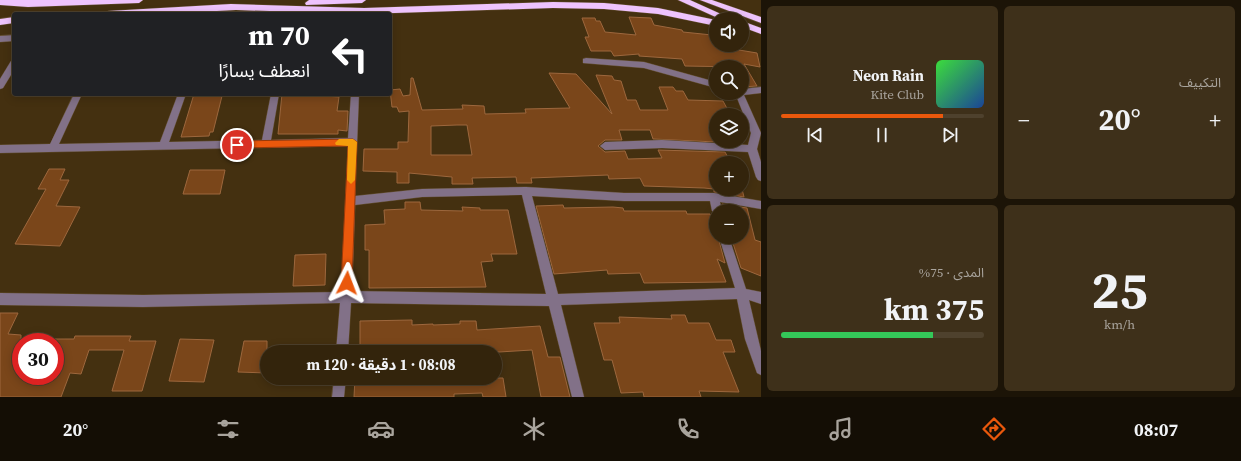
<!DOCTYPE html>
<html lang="ar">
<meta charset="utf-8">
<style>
:root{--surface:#33240c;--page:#3e301a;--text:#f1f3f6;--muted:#a9a49d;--line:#4e412d;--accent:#ea580c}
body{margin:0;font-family:"Source Serif 4","Noto Sans Arabic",serif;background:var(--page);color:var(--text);direction:rtl;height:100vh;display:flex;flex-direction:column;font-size:15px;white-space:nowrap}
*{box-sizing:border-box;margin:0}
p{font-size:13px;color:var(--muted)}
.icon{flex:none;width:22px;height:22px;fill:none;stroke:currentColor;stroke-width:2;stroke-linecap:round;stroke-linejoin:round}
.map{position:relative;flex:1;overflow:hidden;direction:ltr}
.side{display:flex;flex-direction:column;gap:6px;padding:6px;background:#1c1407;width:480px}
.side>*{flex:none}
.guide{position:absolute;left:12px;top:12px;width:380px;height:84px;border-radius:4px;box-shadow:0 2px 10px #0003,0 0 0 1px var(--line);direction:rtl;background:#202124;color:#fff;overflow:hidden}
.controls{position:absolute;left:709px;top:12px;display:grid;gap:8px}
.controls a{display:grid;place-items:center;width:40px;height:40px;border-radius:50%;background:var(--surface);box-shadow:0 2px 10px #0003,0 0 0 1px var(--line);font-size:20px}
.speed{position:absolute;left:12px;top:333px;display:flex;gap:8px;font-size:20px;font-weight:700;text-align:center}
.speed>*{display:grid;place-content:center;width:52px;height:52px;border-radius:50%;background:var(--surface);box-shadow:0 2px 10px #0003,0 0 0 1px var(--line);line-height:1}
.speed .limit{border:6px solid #d22;background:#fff;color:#111}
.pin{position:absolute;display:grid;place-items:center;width:34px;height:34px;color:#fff;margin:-17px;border:2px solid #fff;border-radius:50%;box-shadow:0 1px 4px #0007}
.me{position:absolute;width:44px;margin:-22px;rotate:3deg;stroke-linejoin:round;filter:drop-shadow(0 0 3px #0008)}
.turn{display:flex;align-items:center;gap:14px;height:84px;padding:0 16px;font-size:18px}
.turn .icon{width:52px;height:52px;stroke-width:2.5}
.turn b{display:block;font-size:28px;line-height:34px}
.big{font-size:30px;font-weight:700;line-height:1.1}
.side .widget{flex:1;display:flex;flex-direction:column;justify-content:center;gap:6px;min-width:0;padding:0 14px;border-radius:6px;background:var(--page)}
.side .dial{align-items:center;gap:0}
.dial b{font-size:52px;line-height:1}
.song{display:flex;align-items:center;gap:12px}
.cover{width:48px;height:48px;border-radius:6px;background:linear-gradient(135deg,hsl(120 70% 55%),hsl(220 70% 35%))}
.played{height:4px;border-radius:2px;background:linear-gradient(90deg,var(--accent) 80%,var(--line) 80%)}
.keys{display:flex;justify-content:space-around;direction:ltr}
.heat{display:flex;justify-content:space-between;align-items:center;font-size:22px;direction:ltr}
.charge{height:6px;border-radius:3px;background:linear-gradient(90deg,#34c759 75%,var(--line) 0)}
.side .tiles{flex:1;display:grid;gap:6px;grid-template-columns:repeat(2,1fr)}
.trip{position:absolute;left:260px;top:345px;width:242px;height:40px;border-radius:20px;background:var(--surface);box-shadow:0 2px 10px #0003,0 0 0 1px var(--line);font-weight:700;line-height:40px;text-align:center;direction:rtl}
.menu{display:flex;height:64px;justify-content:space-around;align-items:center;background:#140e05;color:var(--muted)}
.menu .icon{width:28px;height:28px}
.menu .active{color:var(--accent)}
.menu b{font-size:18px;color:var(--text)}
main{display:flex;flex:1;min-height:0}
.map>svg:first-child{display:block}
.building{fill:#7a461a;stroke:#9d673d;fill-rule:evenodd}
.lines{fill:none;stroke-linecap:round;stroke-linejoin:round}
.minor-casing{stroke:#614d2d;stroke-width:1}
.highway-casing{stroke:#614d2d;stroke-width:1}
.minor{fill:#827188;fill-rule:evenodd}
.highway{fill:#eec3fd;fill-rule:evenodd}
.route{fill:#ea580c;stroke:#983908}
.slow{fill:#f59e0b}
</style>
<main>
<section class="side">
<div class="tiles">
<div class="widget"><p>التكييف</p>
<div class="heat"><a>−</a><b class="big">20°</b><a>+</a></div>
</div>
<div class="widget">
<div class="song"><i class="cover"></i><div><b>Neon Rain</b><p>Kite Club</p></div></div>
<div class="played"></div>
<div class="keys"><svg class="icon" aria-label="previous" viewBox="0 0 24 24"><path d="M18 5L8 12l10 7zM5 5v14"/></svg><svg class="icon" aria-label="pause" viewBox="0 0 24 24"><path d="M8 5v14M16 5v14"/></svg><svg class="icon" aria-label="next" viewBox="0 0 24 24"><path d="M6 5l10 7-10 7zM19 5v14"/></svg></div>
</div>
<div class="widget dial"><b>25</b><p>km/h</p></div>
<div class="widget"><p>المدى · 75%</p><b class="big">375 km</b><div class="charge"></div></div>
</div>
</section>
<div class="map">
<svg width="761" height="397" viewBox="0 0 761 397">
<rect width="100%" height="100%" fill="#443010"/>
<path class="building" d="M629,17L651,18L654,25L682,30L683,32L712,35L716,45H737L739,50L757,53L760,67L744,64L757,86L742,87V67L685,66L682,59L639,56V54L614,56L611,51H591L585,37H589L582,18H595L596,21H600L605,32L636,35Z
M549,73L576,74L612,114L596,75L612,76L614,80L621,81L627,100H636L640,110H668L659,87H673L676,91H683L688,100L723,101L730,114H716V142L653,139L650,130H619L622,140H605L598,146L605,152L625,151L628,159L662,158L658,150L725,152L731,163H716V189H742L744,197L714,192V189L704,188L644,186L640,178L609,179L608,175L531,178L532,183H517L516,177L472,178L473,184H452V177L409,173V183H397V172L363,171L364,149H398V142H408L409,111L399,112L397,107H392L390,90L400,89L403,96L410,95L411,78H413L422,110L463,109L462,105L484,106L485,114L526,113L525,109L570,108ZM457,125H467L472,155H431V126Z
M194,94L222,96L213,132H210L209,136L181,137Z
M282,94H325L324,96L339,97L337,111H348L347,131L338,130V134H278Z
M49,169H65L60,180H69L56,206L80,207L60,246L15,244L46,189H38Z
M190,170H225L220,194H183Z
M405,202H420L421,210L463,211L462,207L480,208V210H508L517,254H491L493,261L481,262L486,287L369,288V250H365V225L385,224L384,210L405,209Z
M722,204L747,208L755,240L761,242V276L741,268L731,237H742V211H723Z
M563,205L564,208L613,207L623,208L624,211H686L687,214H710L716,227V237H718L725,263L717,259L726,282L644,283L640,273L608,274L607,270L554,274L536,206Z
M326,254L325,285L293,286L295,255Z
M0,313H18L8,334L21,335V376H55V339H74L75,336H131L129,341H156L142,391H112L124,350H89L81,374L70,373L61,397H0Z
M671,315H685L688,323H709L716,340H731L735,352H723L739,392L699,391L701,397H644L643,392L621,393L612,360H604L594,323H620L619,317L672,319Z
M412,320V325L433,324V325L460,324V321H476L477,330L540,326L548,357H560L570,397H541L532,350L499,352H360V321Z
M180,339L214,340L204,382L169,381Z
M244,341H267V373L238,372Z
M355,378H503L506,397H483L482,393L454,394V397H354Z"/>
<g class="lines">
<defs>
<path id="minor" d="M14,35V41L0,42V36Z
M586,58L644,62L716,82V88L644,68L583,63V59Z
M14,60V70L3,88L0,89V79L11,61Z
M761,87V93L744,95L761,133L757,149L761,162V181L758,180L756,177L748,152L662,148L605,150L600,146L605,142L662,140L748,145L751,133L735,93H742V89Z
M74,94H82L59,144L160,142L178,94H186L169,142L262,140L271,94H279L271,140L348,138L351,94H359L355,196L422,189L526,187L624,193H714L761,201V209L720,202L722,211H716V215L712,211L710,201H624L532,196L558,294L735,288L719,237H729L746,289L761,292V304L749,300L761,351V375L757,373L745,339L737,299L561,305L584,397H572L549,306L351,303L348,352H336L340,303L143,307L0,305V293L143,295L341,292L348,146L0,153V145L50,144ZM522,195L546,294L352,291L355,205L422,197Z
M334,378H346L344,397H332Z"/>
<path id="highway" d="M0,0H143L139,3L28,7L0,5Z
M309,0H366L362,3L306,5L305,3Z
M678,0H690L732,19H720Z
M700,0H712L761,17V23Z
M553,2L604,3L658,8L716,20V26L658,14L604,9L553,8L364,14L236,10L159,14H104L108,11L231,4L364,8Z
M14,17V23L0,25V19Z
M742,21L761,28V34L742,27Z"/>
</defs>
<use href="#minor" class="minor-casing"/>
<use href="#highway" class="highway-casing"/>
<use href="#minor" class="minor"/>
<use href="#highway" class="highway"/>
</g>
<path class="route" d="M353,139L357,142L352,283L350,287L347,288L343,287L341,283L348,146L237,148L233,145L237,141Z"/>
<path class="slow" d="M339,139H353L357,142L355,180L351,184L347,180L348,146L336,145L335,143Z"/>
</svg>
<div class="controls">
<a><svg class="icon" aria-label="sound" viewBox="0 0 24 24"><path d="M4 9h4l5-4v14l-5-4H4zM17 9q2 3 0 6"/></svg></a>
<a><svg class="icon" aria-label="search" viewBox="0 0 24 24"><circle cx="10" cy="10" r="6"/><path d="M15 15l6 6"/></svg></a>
<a><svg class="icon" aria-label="layers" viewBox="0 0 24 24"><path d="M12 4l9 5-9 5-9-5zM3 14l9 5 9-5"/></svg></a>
<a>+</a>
<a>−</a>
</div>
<div class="speed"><div class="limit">30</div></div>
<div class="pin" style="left:237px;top:145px;background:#d93025"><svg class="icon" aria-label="arrive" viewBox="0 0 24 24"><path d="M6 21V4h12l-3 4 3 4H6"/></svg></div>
<svg class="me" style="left:347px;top:283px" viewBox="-20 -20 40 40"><path d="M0-17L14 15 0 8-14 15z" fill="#ea580c" stroke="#fff" stroke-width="4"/></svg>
<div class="trip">08:08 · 1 دقيقة · 120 m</div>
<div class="guide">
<div class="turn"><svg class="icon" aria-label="left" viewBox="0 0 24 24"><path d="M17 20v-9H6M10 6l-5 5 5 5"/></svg><div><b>70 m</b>انعطف يسارًا</div></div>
</div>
</div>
</main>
<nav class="menu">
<b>08:07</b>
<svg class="icon active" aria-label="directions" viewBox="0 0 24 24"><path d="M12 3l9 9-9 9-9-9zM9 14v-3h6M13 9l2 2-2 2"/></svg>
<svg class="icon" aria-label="music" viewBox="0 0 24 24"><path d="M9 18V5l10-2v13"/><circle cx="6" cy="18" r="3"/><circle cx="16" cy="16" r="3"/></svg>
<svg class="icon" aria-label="phone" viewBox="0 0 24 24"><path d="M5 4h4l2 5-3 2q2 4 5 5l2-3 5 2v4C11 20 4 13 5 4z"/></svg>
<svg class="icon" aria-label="climate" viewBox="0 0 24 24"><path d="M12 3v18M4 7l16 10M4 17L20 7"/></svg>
<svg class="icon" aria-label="car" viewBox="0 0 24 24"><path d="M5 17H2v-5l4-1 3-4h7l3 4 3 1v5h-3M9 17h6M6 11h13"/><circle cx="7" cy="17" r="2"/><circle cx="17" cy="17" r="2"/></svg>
<svg class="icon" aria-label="filters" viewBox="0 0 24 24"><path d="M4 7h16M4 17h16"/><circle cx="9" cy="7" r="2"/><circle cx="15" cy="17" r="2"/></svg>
<b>20°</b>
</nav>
